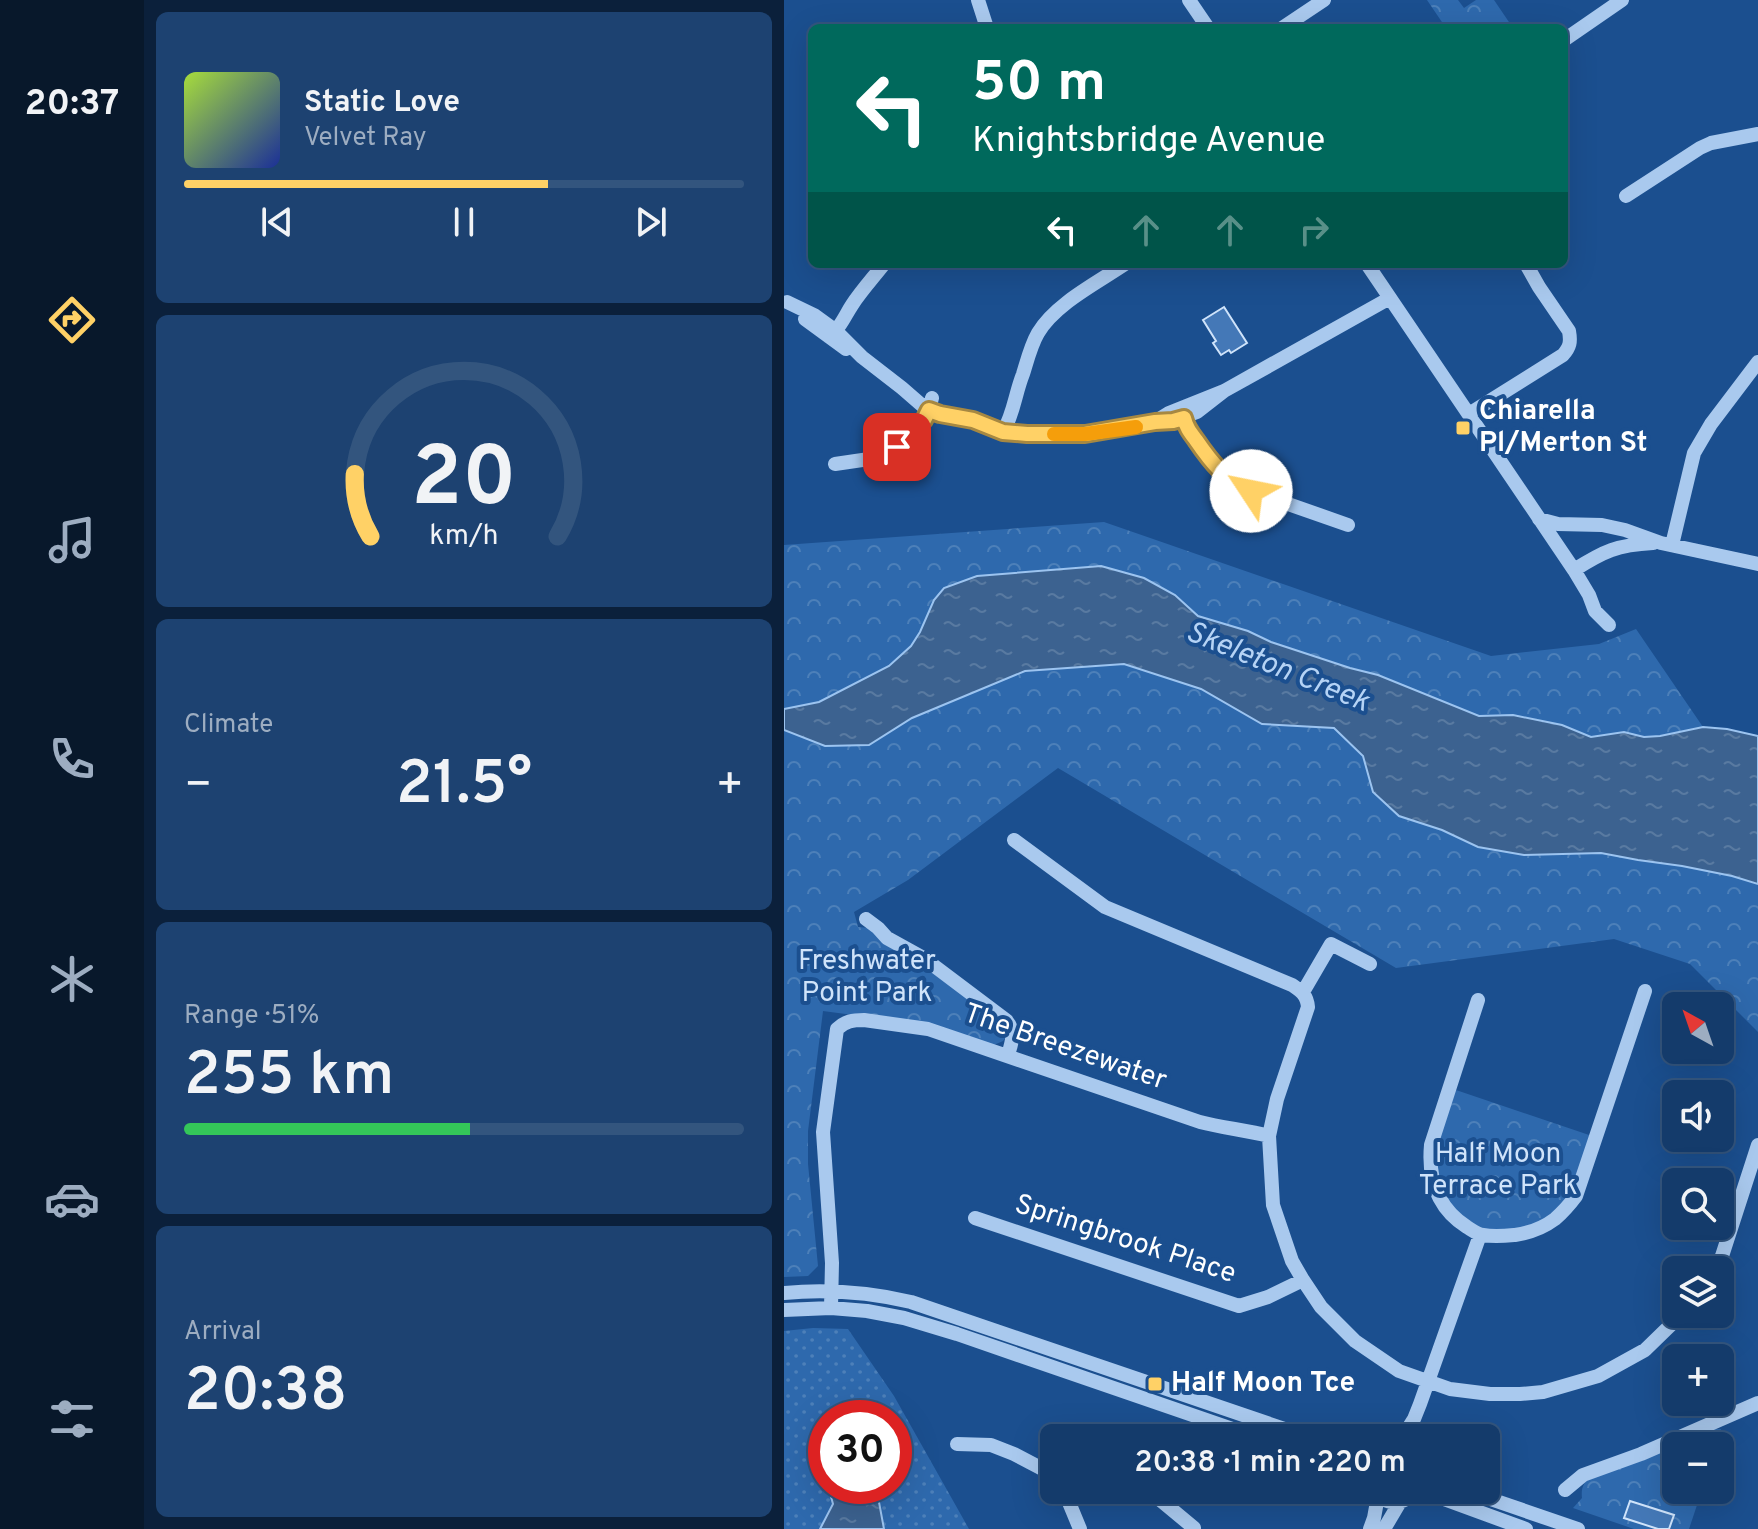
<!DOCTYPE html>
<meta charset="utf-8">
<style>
:root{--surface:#143b6b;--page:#1d4271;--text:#f1f3f6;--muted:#9dadc1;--line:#33557e;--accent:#ffd166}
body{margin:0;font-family:Overpass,sans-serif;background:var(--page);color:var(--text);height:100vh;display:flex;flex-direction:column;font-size:30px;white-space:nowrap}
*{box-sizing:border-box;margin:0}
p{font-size:26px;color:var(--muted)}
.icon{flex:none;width:44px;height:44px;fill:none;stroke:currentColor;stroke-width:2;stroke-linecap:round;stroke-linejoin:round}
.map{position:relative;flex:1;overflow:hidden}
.side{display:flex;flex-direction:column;gap:12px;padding:12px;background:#0b203b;width:640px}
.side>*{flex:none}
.hud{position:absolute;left:24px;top:24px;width:760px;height:244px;border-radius:12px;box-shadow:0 8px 32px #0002,0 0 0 2px var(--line);background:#00695c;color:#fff;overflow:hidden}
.needle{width:52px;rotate:320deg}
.fabs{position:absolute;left:878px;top:992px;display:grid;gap:16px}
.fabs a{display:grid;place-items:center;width:72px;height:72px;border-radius:12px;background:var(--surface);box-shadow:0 8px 32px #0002,0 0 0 2px var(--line);font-size:40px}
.speed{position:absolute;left:24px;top:1400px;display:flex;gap:16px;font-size:40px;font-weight:700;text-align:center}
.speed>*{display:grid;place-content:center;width:104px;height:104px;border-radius:50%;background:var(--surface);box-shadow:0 8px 32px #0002,0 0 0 2px var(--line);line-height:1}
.speed .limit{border:12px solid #d22;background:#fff;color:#111}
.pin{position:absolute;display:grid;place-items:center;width:68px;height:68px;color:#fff;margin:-34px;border-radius:16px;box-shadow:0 4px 12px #0006}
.me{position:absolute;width:88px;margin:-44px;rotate:304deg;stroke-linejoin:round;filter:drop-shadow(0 0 6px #0008)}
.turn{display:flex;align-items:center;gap:28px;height:168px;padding:0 32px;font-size:36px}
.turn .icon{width:104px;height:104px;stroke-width:2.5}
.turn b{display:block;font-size:56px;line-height:68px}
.lanes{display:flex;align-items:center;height:76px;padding:0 32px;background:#0003;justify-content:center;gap:40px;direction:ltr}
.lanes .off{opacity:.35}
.big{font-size:60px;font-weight:600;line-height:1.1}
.side .widget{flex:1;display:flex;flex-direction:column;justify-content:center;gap:12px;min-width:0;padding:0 28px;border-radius:12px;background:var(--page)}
.side .dial{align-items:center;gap:0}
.dial svg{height:208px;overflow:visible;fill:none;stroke:var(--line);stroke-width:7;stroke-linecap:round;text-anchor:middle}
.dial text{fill:var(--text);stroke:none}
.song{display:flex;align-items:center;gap:24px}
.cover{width:96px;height:96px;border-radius:12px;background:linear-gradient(135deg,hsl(80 70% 55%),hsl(230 70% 35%))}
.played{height:8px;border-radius:4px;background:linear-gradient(90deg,var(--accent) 65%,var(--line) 65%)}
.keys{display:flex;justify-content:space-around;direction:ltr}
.heat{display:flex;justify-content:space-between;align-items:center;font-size:44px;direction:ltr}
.charge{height:12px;border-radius:6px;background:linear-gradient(90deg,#34c759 51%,var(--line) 0)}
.trip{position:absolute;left:256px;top:1424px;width:460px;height:80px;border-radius:12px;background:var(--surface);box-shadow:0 8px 32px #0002,0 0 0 2px var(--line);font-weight:600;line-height:80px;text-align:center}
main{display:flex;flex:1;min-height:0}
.tabs{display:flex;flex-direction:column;width:144px;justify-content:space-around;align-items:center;background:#08182b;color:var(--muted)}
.tabs .icon{width:56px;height:56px}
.tabs .on{color:var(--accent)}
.tabs b{font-size:36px;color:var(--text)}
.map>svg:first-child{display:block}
.grass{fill:url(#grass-dots);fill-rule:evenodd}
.park{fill:url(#park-crowns)}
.water{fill:url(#water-ripples);stroke:#9cc4f0;stroke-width:2}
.building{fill:#4478b7;stroke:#cfe3fa;stroke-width:2}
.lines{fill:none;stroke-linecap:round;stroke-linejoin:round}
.minor{stroke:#a9c9ee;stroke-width:14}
.route-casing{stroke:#a68842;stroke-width:20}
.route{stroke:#ffd166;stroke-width:14}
.slow{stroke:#f59e0b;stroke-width:14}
.poi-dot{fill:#ffd166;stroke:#1b4f8f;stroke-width:3}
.labels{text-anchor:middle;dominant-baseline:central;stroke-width:8;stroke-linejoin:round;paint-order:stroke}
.poi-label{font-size:28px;font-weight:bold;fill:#fff;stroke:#1b4f8f;text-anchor:start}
.park-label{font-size:28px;fill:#cfe3fa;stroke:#1b4f8f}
.street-label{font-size:28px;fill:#fff;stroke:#1b4f8f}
.water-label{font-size:30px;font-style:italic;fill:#b5d3f5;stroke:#1b4f8f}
</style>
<main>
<nav class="tabs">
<b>20:37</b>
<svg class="icon on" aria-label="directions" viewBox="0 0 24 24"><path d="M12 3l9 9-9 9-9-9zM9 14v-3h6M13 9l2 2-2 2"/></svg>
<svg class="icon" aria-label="music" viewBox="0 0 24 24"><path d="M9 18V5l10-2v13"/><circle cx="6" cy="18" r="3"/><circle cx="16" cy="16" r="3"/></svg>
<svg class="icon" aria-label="phone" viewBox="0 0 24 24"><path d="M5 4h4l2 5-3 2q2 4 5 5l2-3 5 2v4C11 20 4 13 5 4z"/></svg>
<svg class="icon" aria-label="climate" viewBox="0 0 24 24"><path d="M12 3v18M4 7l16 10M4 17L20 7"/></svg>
<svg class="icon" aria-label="car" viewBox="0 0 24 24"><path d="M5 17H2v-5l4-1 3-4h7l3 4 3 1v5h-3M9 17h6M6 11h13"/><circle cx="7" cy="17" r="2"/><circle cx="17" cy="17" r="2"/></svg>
<svg class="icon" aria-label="filters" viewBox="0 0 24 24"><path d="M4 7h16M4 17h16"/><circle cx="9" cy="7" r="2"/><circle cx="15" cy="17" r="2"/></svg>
</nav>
<section class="side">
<div class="widget">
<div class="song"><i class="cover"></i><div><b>Static Love</b><p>Velvet Ray</p></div></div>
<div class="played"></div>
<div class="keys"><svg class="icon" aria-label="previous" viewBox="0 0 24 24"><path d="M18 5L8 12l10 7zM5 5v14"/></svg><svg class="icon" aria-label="pause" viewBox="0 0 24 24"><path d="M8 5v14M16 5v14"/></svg><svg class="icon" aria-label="next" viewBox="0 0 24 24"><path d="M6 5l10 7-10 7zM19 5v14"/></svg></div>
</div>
<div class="widget dial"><svg viewBox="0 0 100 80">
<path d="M14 69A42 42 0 1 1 86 69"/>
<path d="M14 69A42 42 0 0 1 8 45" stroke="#ffd166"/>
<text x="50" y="56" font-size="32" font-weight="700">20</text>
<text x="50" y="72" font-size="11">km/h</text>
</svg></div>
<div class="widget"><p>Climate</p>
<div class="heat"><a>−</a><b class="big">21.5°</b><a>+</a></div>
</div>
<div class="widget"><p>Range · 51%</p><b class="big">255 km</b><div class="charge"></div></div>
<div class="widget"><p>Arrival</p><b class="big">20:38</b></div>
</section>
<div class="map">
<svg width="974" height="1529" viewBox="0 0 974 1529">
<defs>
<pattern id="grass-dots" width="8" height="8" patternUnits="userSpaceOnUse" patternTransform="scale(2)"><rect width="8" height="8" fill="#2e69ad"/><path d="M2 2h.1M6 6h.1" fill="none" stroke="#4d80b9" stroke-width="1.8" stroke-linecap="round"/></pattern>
<pattern id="park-crowns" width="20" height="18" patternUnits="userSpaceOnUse" patternTransform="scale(2)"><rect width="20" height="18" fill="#2e69ad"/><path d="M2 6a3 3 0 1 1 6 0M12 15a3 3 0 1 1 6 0" fill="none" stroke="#4d80b9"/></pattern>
<pattern id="water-ripples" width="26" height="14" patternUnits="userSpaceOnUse" patternTransform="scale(2)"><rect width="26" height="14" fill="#3c6290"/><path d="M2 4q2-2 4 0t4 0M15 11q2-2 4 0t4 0" fill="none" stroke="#597aa1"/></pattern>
</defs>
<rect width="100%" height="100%" fill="#1b4f8f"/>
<path class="grass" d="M29,1328L64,1329L110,1396L185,1529H0V1331ZM42,1418H110V1486H42Z"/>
<path class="park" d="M643,0H674L680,8L692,0H710L729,28H662Z
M320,522L707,656L815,644L852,629L919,727L949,816L974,828V1032L906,964L830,939L612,968L274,768L124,880L70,912L74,927L86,928L220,1024L222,1037L219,1041L210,1045L145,1025L39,1011L24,1131V1164L34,1266L24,1276L0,1277V545Z
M666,1088L811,1137L792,1196L757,1228L696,1235L656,1198L647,1145Z
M924,1429H937L932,1446H892V1490H918L905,1529H850L789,1508L798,1498C797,1489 799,1483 806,1477C848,1465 886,1448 924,1429Z"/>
<path class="water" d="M317,566L360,578L391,595L414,616L464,631L487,642L566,668L594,675L695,716L729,715L778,725L807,737L840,732L860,737L876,736L919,727L943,729L974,736V884L948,876L898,866L854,860L817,853L740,855L694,847L658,830L615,816L589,792L579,756L550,728L478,724L417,689L340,664L241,671L128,718L85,745L41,746L0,730V709L35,702L105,666L127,646L136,632L150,600L160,588L193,576Z
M44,1486H92L100,1529H36L49,1504Z"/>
<path class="building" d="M440,307L463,343L447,353L445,350L437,355L429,343L432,341L419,320Z
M846,1501L890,1515L885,1529H874L840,1518Z"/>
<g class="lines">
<path class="minor" d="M194,0L203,28
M405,0L424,28
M498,28L540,0
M780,40L838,0
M842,196L916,148L927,143L974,134
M583,264L790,570L805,595L811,611L825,625
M3,302L30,315L52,331L78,357L118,388L141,408L156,414L189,420L219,432L243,434H301L371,422L389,421L413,412L440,391
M21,319L62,349
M44,336C57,328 60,317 68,305C77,291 89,278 100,264
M399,408L400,422L404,430L427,461L448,482L467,491L564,525
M685,414L779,355C786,347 787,342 785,331L755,287L742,264
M377,418L385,413L440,391L606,298
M219,432C230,413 231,394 239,374C243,361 247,345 254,333C271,304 313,283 341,264
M51,464L92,458L109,452L140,420L144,413L148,398
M755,519L774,524L818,525L841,530L877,543L974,564
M888,545L910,453L927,424L974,362
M790,570C820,551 833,545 869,543
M230,840L321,907L508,985C518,992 523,995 524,1007L493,1099L485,1136L489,1205L508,1261L519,1280L537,1307L571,1341L615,1371L666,1389L706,1394H736L759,1392L814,1376L861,1350L898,1314
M82,919L94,928L103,938L141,959L222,1020C232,1031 228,1042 224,1055
M519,992L547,944L586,964
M694,1000L647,1145C644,1178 653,1208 683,1227C688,1230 693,1234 699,1235C710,1237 720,1236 731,1235C745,1233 759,1228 771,1219C779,1212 786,1204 792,1196L861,991
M191,1218L455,1306L484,1297L519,1280
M930,1270L938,1256L974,1145
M0,1293C43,1289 84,1292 127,1302L527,1438
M47,1308L48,1263L39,1132L53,1029C61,1021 69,1020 80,1020L144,1029L416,1122C439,1128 462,1130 485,1136
M0,1310L47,1308L83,1311L120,1318L173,1334L475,1438
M618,1438L630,1419L636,1404L696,1235
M173,1444L207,1445L230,1454L270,1475
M283,1490L284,1500L296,1529
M356,1490L374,1498L410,1528
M589,1490C601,1506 620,1506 633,1490
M680,1490L794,1529
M781,1490L799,1475L857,1454L974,1403
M628,1496L644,1495L657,1498L742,1529
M586,1529L590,1518L594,1496
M600,1529L616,1502"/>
</g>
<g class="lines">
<defs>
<path id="route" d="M113,447L140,420L145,410L156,414L189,420L219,432L243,434H301L371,422L389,421L400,418C402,427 406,432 412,440C427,462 441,480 467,491"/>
</defs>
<use href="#route" class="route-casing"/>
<use href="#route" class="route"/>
<path class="slow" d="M270,434H301L352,427"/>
</g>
<g class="poi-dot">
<rect x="671" y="420" width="16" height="16" rx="4"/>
<rect x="363" y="1376" width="16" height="16" rx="4"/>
</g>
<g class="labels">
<g class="poi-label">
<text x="695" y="412">Chiarella<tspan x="695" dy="32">Pl/Merton St</tspan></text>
<text x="387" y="1384">Half Moon Tce</text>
</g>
<g class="park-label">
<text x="83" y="962">Freshwater<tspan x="83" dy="32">Point Park</tspan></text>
<text x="714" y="1155">Half Moon<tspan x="714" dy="32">Terrace Park</tspan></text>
</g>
<g class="street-label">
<text transform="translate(281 1048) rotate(19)">The Breezewater</text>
<text transform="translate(341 1240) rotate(18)">Springbrook Place</text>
</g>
<g class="water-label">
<text transform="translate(493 668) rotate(22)">Skeleton Creek</text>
</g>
</g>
</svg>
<div class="fabs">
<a><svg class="needle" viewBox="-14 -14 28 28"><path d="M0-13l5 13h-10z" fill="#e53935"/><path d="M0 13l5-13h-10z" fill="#9dadc1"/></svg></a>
<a><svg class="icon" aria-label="sound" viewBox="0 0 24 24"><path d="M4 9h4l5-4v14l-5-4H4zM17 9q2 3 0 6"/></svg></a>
<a><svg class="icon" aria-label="search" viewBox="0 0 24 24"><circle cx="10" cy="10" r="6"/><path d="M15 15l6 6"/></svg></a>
<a><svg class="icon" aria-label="layers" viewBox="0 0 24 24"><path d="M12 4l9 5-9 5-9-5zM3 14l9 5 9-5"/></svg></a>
<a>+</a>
<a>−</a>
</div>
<div class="speed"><div class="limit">30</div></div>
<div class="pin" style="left:113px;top:447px;background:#d93025"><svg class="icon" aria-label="arrive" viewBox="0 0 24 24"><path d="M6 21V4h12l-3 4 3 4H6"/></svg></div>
<svg class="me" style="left:467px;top:491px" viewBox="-20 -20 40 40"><circle r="19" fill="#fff"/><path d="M0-13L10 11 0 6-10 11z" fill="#ffd166"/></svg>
<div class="trip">20:38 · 1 min · 220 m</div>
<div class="hud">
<div class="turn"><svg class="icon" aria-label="left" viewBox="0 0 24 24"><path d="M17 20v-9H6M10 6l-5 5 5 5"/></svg><div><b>50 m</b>Knightsbridge Avenue</div></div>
<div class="lanes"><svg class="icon" aria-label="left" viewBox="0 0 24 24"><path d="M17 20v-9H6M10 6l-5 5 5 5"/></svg><svg class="icon off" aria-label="ahead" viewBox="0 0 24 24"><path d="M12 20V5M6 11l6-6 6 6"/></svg><svg class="icon off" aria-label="ahead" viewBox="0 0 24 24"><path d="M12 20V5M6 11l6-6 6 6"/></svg><svg class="icon off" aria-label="right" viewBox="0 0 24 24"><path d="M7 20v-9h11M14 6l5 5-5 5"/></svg></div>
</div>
</div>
</main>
